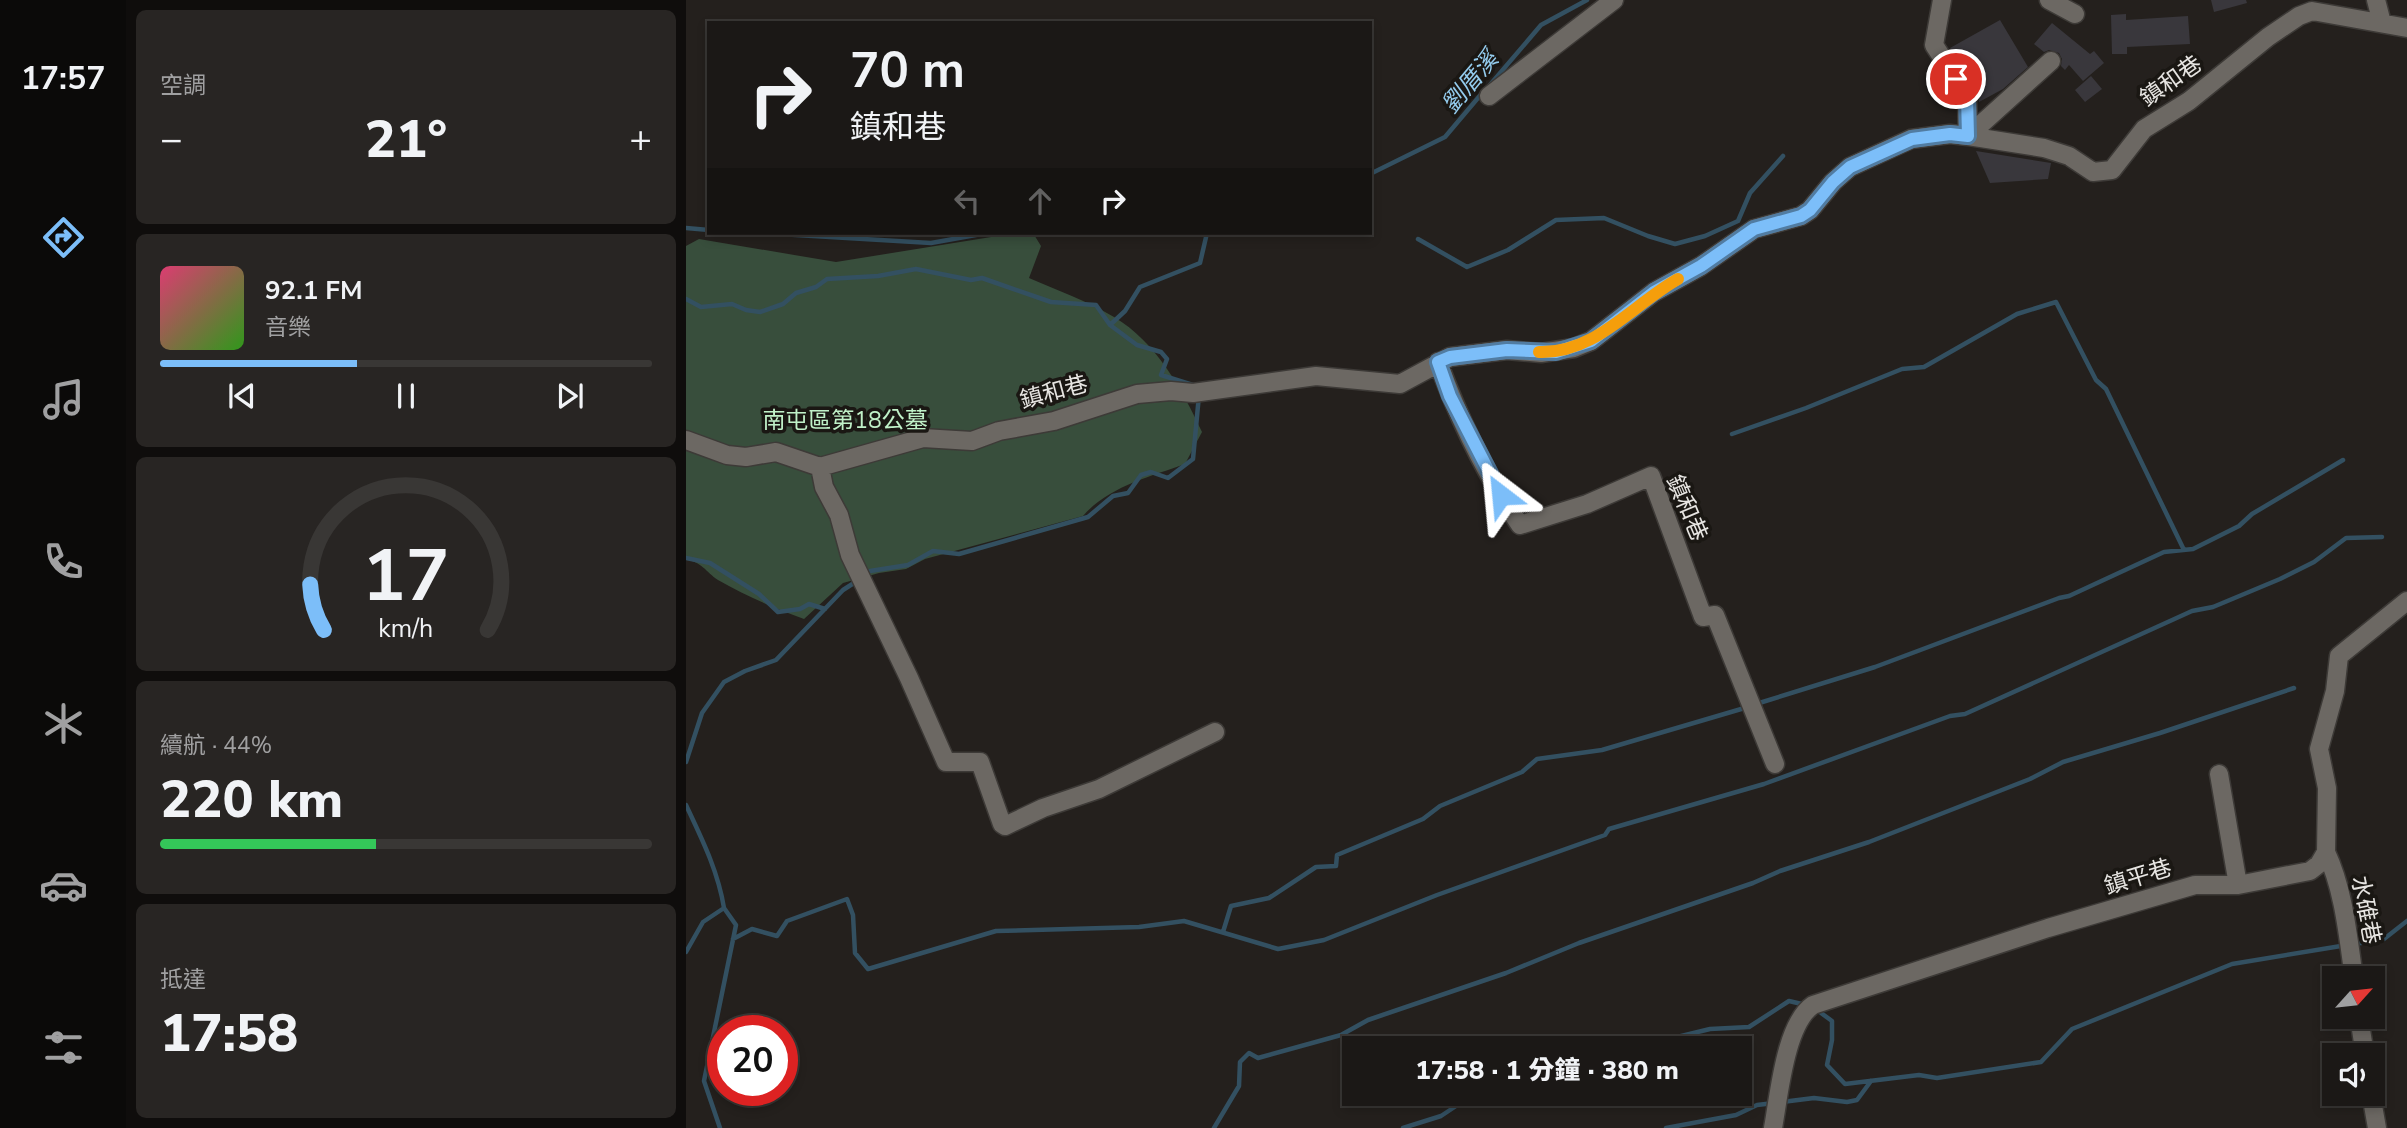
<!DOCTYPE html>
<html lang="zh-TW">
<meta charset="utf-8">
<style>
:root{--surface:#1b1816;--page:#282523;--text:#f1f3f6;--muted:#a0a0a1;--line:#393735;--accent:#7cbef9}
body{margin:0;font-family:"Nunito Sans","Noto Sans TC",sans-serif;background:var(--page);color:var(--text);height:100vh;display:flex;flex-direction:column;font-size:26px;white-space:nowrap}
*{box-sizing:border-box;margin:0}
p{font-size:23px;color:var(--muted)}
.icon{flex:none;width:38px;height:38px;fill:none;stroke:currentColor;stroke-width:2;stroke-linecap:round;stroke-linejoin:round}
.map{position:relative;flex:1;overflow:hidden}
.drawer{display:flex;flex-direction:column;gap:10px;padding:10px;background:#0f0d0c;width:560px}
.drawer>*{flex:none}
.hud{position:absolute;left:21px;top:21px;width:665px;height:214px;border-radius:0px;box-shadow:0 4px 10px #0003,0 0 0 2px var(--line);background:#1b1816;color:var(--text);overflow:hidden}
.needle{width:46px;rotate:63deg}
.buttons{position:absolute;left:1636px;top:966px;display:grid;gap:14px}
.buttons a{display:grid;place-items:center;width:63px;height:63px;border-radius:0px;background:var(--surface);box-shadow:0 4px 10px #0003,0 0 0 2px var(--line);font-size:35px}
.speed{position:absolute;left:21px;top:1015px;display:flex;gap:14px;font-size:35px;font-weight:700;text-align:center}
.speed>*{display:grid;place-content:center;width:91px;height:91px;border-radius:50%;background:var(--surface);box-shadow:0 4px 10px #0003,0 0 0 2px var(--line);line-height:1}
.speed .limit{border:10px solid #d22;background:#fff;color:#111}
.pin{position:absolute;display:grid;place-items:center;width:60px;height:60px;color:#fff;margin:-30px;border:4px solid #fff;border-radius:50%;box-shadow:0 2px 7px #0007}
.me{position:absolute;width:77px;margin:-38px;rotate:331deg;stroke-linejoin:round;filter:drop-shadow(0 0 5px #0008)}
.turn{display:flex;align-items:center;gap:24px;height:147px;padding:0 28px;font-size:32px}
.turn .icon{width:91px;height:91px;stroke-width:2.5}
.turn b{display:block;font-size:49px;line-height:60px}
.lanes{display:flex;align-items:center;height:66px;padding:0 28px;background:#0003;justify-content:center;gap:35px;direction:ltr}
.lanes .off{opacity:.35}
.big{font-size:52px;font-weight:800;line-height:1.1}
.drawer .widget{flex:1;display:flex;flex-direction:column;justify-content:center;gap:10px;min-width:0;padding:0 24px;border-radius:10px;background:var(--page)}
.drawer .dial{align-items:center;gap:0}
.dial svg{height:182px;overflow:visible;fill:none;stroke:var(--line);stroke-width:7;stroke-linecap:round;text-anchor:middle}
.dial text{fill:var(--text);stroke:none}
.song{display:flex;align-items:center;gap:21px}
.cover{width:84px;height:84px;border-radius:10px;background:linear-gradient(135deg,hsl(340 70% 55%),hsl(110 70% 35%))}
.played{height:7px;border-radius:4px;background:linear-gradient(90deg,var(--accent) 40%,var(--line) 40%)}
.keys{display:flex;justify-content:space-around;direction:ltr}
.heat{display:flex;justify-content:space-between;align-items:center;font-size:38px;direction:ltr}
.charge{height:10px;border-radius:5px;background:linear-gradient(90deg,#34c759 44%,var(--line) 0)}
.trip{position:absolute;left:656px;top:1036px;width:410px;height:70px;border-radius:0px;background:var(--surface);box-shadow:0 4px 10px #0003,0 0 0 2px var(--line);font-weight:800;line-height:70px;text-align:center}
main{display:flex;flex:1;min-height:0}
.dock{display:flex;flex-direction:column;width:126px;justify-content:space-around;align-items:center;background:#0b0a09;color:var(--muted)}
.dock .icon{width:49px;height:49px}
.dock .on{color:var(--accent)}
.dock b{font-size:32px;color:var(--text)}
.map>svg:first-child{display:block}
.green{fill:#384e3c}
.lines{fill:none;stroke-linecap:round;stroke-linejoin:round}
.stream{stroke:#335061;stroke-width:4.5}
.building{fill:#39373c}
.minor-casing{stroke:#3d3a37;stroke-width:21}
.minor{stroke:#6c6863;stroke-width:18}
.route-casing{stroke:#517ca2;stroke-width:18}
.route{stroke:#7cbef9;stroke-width:12}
.slow{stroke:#f59e0b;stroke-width:12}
.labels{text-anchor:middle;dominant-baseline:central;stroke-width:7;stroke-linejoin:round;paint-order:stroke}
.street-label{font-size:23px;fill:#e7e5e2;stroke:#1a1713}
.park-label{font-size:23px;fill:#c0f1c8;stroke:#1a1713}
.water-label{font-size:24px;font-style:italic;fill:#94ccee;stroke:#1a1713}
</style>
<main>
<nav class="dock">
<b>17:57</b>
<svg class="icon on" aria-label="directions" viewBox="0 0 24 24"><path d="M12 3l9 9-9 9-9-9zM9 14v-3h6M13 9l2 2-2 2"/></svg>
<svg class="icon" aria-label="music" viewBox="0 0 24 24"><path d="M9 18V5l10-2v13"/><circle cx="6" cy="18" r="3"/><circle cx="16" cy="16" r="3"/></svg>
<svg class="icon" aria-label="phone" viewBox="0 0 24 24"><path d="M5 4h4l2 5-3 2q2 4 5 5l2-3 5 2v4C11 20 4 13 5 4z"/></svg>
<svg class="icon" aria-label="climate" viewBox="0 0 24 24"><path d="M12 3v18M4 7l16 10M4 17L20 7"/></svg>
<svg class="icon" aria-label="car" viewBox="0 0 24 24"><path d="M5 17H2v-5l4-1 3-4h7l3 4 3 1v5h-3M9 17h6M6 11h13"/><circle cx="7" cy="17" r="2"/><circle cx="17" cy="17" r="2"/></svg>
<svg class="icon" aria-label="filters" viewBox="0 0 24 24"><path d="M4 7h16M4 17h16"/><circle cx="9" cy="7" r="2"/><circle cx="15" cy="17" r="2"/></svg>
</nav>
<section class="drawer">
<div class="widget"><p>空調</p>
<div class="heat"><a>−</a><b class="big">21°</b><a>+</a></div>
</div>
<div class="widget">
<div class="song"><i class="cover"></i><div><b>92.1 FM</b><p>音樂</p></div></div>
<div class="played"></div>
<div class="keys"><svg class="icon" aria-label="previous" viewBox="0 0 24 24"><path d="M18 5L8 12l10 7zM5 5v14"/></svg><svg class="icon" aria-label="pause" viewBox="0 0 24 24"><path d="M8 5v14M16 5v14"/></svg><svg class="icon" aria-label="next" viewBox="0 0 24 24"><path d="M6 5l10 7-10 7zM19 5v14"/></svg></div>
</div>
<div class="widget dial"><svg viewBox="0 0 100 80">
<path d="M14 69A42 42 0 1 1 86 69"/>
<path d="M14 69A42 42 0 0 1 8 49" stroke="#7cbef9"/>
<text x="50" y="56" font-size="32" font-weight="700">17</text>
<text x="50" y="72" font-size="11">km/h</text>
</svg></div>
<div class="widget"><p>續航 · 44%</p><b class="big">220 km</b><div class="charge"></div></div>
<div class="widget"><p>抵達</p><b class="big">17:58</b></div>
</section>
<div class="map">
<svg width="1721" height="1128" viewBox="0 0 1721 1128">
<rect width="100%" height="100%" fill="#24201d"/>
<path class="green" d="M330,233H347L355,246L343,278C371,290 401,301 428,317C470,342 496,389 516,432L499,464C463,477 422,487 397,516L239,559L220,569L193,573L157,583L118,619C88,608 60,596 32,580C20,572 15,561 0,560V246L13,239L150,262Z"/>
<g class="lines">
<path class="stream" d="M803,86L855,25L901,0
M684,174L759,137L797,92
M0,228L23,230
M74,233L245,243L301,233
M732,239L781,267L822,250L870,220L918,218L962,236L989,244L1019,236L1052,221L1064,193L1097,156
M0,299L15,307L46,304L60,310L74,312L97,304L110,293L130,287L141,279L192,276L230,269L285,280L296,278L365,302L410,305L424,325L439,311L454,287L514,263L521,233
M424,325L451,345L475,352L481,359L475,375L510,386
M1046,434L1120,408L1216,369L1238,367L1331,314L1370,302L1410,380L1420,389L1498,550
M0,558L24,563L73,594L92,612L114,609L123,604L139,609
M178,576L184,571L222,565L247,551L273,554L402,517L427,496L442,493L455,475L465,472L482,478L507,459L513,395
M1070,704L1189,667L1373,598L1383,596L1478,552L1507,549L1553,526L1566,514L1657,460
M0,762L16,713L38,682L59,671L90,660L157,590L171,581
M0,805C16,839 32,871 38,908
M537,932L545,906L583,898L630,867L650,866L651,855L737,819L754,806L836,772L851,759L916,750L1062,707
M47,939L66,929L91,936L101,921L161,899L167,915L169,953L182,969L310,931L453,927L498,921L592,949L638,940L751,895L919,835L923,829L1078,784L1264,716L1279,714L1506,611L1527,607L1594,579L1628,562L1660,538L1696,537
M1669,944L1698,939L1721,921
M0,952L17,922L38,908L50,925L18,1081L34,1128
M1131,1010L1146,1021V1040L1141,1065L1159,1084L1233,1075L1251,1078L1355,1062L1386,1029L1546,964L1661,945
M946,1048L1024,1029L1063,1027L1103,1001L1120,1005
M1096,1102L1128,1098L1161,1102L1171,1100L1185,1081
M528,1128L553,1086L554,1062L563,1053L572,1058L655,1035L682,1020L820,973L893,943L1067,883L1094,871L1183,842L1344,779L1377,762L1474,733L1608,688
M717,1128L755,1116L788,1094
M980,1128L1050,1115L1071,1105L1088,1103"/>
</g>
<path class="building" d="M1525,0H1560L1561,3L1528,12Z
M1440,14V20L1502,16L1504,44L1441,47V54H1426L1425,15Z
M1314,20L1342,67L1317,89L1293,102L1291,90L1264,48Z
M1366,23L1404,54L1408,51L1418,63L1397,81L1383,65L1379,70L1375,66L1376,59L1373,53L1363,50L1358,52L1348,44Z
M1405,76L1416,89L1399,102L1389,90Z
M1290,151L1365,163L1362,179L1304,183Z"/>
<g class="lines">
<defs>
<path id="minor" d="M1256,0L1248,45L1281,96L1282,136L1365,61
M1363,0L1389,14
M1690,0L1696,23
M803,96L928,0
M752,362C773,419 800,475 834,525L901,504L965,476L1017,617L1029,615L1089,764
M0,440L41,455L60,457L90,452L134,467L237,438L286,441L313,431L368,421L451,394L485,391L507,393L630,376L714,384L764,357L821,350L855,353L888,348L905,341L968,292L1015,266L1068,229L1115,216L1124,210L1147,182L1164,167L1225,139L1264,134L1282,136L1358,148L1383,156L1407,172L1426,170L1458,129L1503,101L1582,37L1613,16L1626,11L1721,28
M134,467L138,487L153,515L164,555L223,678L260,762H294L316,824L319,826L357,808L413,789L529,732
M1533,774L1552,885
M1640,852C1658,890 1662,937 1668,978
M1673,1017L1679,1055
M1685,1094L1691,1128
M1087,1128C1093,1096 1099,1024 1127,1005L1362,928L1509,885H1552L1624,871L1633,864L1640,852L1641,788L1633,749L1649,691L1653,656L1721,601"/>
</defs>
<use href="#minor" class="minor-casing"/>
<use href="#minor" class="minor"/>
</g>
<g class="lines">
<defs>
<path id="route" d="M815,495L764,396L752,362L764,357L821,350L870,352L905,341L968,292L1015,266L1068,229L1115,216L1124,210L1147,182L1164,167L1226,139L1264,134L1282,136L1281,96L1270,79"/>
</defs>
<use href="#route" class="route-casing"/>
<use href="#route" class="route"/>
<path class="slow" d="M853,352C909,354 946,305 992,279"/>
</g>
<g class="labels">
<g class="street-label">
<text transform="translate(1485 81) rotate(-35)">鎮和巷</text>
<text transform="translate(368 392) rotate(-15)">鎮和巷</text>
<text transform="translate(1001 508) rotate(67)">鎮和巷</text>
<text transform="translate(1452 877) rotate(-17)">鎮平巷</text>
<text transform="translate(1680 910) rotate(79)">水碓巷</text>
</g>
<g class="park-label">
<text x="159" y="420">南屯區第18公墓</text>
</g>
<g class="water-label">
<text transform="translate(784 82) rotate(-50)">劉厝溪</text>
</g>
</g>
</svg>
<div class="buttons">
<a><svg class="needle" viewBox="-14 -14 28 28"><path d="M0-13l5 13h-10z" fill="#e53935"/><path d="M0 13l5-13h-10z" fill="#a0a0a1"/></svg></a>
<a><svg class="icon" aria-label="sound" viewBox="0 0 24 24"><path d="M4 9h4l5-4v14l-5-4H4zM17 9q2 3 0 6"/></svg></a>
</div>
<div class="speed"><div class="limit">20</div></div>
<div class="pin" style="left:1270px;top:79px;background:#d93025"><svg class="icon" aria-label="arrive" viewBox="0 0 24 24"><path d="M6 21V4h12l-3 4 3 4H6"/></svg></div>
<svg class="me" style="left:815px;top:495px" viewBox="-20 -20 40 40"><path d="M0-17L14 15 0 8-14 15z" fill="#7cbef9" stroke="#fff" stroke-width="4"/></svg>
<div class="trip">17:58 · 1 分鐘 · 380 m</div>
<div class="hud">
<div class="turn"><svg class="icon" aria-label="right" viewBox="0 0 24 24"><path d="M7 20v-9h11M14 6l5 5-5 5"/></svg><div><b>70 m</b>鎮和巷</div></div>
<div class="lanes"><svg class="icon off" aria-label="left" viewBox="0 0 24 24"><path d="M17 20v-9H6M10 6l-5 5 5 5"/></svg><svg class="icon off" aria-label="ahead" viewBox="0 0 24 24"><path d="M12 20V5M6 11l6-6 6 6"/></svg><svg class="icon" aria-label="right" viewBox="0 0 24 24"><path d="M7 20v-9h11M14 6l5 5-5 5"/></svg></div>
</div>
</div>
</main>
